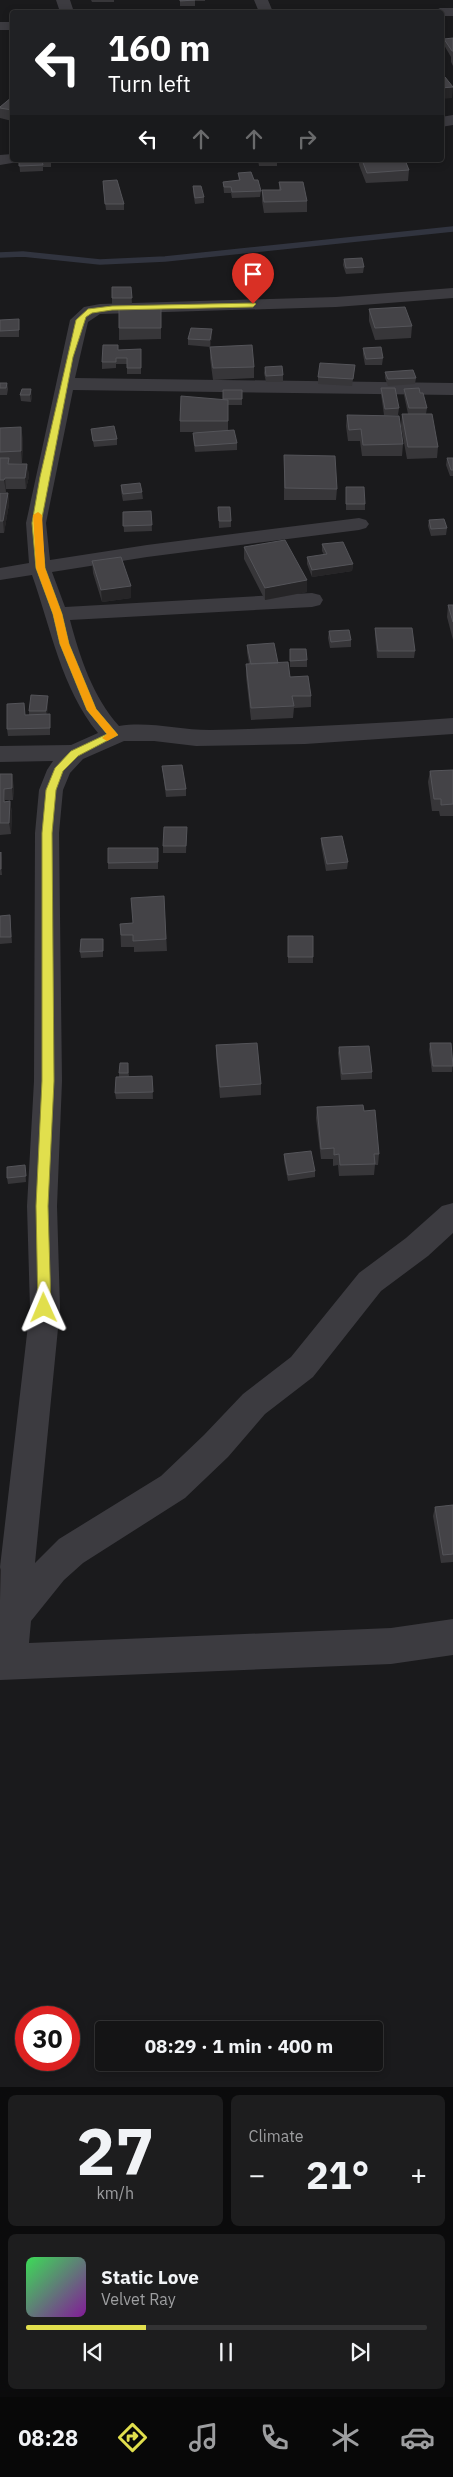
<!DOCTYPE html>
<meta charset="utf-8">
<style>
:root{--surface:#141415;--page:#1d1d1e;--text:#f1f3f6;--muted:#9d9ea0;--line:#333334;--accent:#e1df4d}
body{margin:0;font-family:"IBM Plex Sans",sans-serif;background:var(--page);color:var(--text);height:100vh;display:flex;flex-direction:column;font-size:19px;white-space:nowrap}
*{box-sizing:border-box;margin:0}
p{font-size:16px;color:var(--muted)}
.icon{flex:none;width:28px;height:28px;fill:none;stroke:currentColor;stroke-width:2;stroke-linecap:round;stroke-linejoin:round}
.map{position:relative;height:2087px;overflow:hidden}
.drawer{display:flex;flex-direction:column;gap:8px;padding:8px;background:#0b0b0c;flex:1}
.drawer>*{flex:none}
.guide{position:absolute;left:10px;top:10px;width:434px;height:152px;border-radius:5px;box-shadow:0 2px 8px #0003,0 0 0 1px var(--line);background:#202124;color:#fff;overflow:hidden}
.speed{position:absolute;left:15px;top:2006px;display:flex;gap:10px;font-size:25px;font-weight:700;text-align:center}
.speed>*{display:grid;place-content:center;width:65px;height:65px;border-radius:50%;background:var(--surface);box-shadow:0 2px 8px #0003,0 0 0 1px var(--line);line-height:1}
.speed .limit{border:8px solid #d22;background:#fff;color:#111}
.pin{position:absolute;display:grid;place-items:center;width:42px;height:42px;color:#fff;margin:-51px -21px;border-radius:50% 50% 50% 0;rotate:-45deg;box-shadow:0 0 5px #0007}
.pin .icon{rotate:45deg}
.me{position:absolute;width:55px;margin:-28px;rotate:359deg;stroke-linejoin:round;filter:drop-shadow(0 0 4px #0008)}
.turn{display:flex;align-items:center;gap:18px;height:105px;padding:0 15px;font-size:22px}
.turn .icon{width:65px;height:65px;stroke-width:2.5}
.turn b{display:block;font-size:35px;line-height:42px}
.lanes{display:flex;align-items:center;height:48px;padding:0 15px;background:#0003;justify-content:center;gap:25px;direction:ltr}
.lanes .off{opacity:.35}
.big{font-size:38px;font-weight:700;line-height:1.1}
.drawer .widget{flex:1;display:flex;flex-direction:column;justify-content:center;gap:8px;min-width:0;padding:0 18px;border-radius:8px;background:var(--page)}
.drawer .dial{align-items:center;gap:0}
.dial b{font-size:65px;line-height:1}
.song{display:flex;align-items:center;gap:15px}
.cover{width:60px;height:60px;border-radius:8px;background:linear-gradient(135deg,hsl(130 70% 55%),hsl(290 70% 35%))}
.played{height:5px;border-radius:2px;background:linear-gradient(90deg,var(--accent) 30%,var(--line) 30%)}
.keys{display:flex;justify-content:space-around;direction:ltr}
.heat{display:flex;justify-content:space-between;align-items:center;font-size:28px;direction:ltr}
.drawer .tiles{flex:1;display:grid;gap:8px;grid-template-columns:1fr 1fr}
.widget:last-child{grid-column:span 2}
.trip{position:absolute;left:95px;top:2021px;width:288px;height:50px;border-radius:5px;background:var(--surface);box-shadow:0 2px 8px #0003,0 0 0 1px var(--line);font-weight:700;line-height:50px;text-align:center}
.dock{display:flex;height:80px;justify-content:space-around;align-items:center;background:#080808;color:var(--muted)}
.dock .icon{width:35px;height:35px}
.dock .on{color:var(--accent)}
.dock b{font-size:22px;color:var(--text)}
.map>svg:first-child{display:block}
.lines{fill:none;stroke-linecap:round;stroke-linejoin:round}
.stream{stroke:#31343f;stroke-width:5.5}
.minor{fill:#3c3b40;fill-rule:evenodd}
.wall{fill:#373639}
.shaded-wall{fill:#262527}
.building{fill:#444347;stroke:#545459}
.route{fill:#e1df4d;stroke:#929132}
.slow{fill:#f59e0b}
</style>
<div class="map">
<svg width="453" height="2087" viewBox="0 0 453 2087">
<rect width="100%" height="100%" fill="#1a1a1c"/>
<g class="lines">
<path class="stream" d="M0,255L23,254L100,262L165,259L453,229"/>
<path class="minor" d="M56,0H70L74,12H60Z
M254,0H268L273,12H259Z
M440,8H453V16H441V12H433Z
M0,22H12V30H0Z
M453,115V125L441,127V117Z
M12,154V160H19L18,162L0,165V155Z
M453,288V298L336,307L100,314L88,322L75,378L453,383V395L73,390L46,523L50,560L147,545L359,518L366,520L369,524L366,528L359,530L147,557L52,572L65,607L312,593L320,595L323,600L320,605L312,607L70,620C80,658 93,697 119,726C149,721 179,730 210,730C291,728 372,724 453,718V734L305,744L196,746L154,741H124L83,759L70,773L63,790L59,833L62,1081L57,1206L60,1308L35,1563L59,1539L161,1476L204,1435L243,1394L291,1357L359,1273L406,1238L442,1206L453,1203V1233L428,1256L381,1291L313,1377L265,1414L228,1457L185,1498L83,1563L64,1580L31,1621L29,1643L391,1628L453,1619V1655L391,1664L0,1680V1567L30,1308L27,1206L34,1081L35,833L39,790L47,770L53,761L0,762V746L71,745L98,733C61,688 51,628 32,575L0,580V568L29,563L26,523L70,320L84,307L100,304L336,297Z"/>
</g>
<path class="wall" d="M91,0H114V2H92Z
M180,0H205V1H195V6H180Z
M453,38V66L451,62V57L444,45V39Z
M12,97V121L0,118V107Z
M19,160H51V167H43V171L20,172Z
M258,160H277V166H259Z
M359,160H405L409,170L408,181L366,183L359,165Z
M238,173L254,180L261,191L260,197L232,198L231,193H224L223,182L239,181Z
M279,182L307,201V212L264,213L262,201V190H279Z
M193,186L204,197V203L195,204L193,192Z
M103,187L124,204V210H106Z
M344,259L364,267L363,273L346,274L343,265Z
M131,287L132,304H112V298Z
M161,307V339L119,340V328Z
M369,309L412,326L411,338L375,340L369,321Z
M0,320L19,325V337H0Z
M212,336L210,347L188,345V339Z
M210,347L254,367V378L213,380L210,358Z
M363,348L383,358L382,365H365L363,354Z
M141,349V374H127V364H116V368L102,369V362L118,350Z
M355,365L352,386L318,384V377Z
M265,367L283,375V382H266L264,373Z
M385,372L416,378L415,384L388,386L385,378Z
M0,383H7L8,389L7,395H0Z
M381,388L399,408L398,415H384L381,394Z
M404,389L420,393L427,408L426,414L438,447L437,458L407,459L401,426L402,414H408L404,395Z
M242,390V405H228V430L237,443V450L195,452L193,439V433L198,432H180V421Z
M20,395H32L31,402L21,401Z
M347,415L403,444L402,456H362L360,441H348L346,426Z
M0,428L23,438L22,463H10L27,464L29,476L26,489H6V492H0Z
M91,429L117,439V445L94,447Z
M284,455L337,489L336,500H284Z
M447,458H453V476H450L446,465Z
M121,485L142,492L143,499L123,501L121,491Z
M346,487L365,504V510H346Z
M0,493H8L9,504L4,533H0Z
M218,507L231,521V527L219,528Z
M151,511L152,531L124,532L123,512Z
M429,520L447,528L446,535L431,536L428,526Z
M322,544L353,564L352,571L312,577L307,564V557L324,555L322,551Z
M244,547L307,580V592L265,600L244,559Z
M92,561L131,598L102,602L93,573Z
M448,605H453V640L447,617Z
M375,628L415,651L414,658H377L375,635Z
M329,631L351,640V647L330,648L328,638Z
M247,645L278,663L290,677L311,696V707L294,708L293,718L251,720L246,676V664H249L247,652Z
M290,649L307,660V667H290Z
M48,702L47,714H50V735L8,736L7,729L29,715V711Z
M162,766L186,789V796L166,797Z
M453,770V816H440L439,811H432L428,782L430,771Z
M0,774L14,786L13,800H5V802L10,801L12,813L11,834L0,835Z
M187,827L186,853H163V846Z
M321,838L348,862L347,869L326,871L321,844Z
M158,848V869H108V863Z
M0,853L2,859V875H0Z
M164,896L167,951L134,952V947H121L120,924L133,923Z
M10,915L12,943L0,944V916Z
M288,936L313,957V963H288Z
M103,939V957L81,958L80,952Z
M430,1043L453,1062L452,1072H432L429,1050Z
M216,1045L261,1084V1095L220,1098L216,1056Z
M339,1047L372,1072V1079L341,1080L338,1053Z
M128,1063L129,1077L152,1076L153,1099H116L115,1093L119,1077V1073Z
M317,1107L364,1111L379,1154L378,1165H375L374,1175L339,1176L338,1165L333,1166V1159H321L316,1118Z
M284,1154L315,1171V1177L288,1181L284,1161Z
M25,1165L26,1182L8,1184L7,1178Z
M453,1505V1562L441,1563L433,1516L435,1507Z"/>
<path class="shaded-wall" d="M453,87L452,98L441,99V88Z
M212,329V336L210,347V340Z
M31,389L32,395L31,402L30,395Z
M21,427L23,438L22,463L21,451Z
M27,464L29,476L26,489L25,478Z
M5,478L6,489V492L4,480Z
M8,493L9,504L4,533L3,521Z
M353,564L352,571L312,577V570Z
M307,580V592L265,600V588Z
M131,586V598L102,602L101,590Z
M48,696V702L47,718L46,711Z
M12,774L14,786L13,800L12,788Z
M4,789L5,800V813L4,802Z
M10,801L12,813L11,834L9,823Z
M1,852L2,859V875L1,869Z
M0,1567L1,1570L0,1600Z"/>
<path class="building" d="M180,0H195L180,1Z
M453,38V51H452L444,39Z
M441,77H445L453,87L441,88Z
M12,97V110L0,108V107Z
M19,160H51V161H42L43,165L19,166Z
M362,160H405L409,170L367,173Z
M251,172L254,180H258L261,191L232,192L231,187H224L223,182L240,180L238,173Z
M117,180L124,204H105L103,181Z
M279,182H303L307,201L264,202L262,190H281Z
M193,186H201L204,197L195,198Z
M362,258L364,267L346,268L344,259Z
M112,287H131L132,298H112Z
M119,307H161V328H119Z
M405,307L412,326L375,328L369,309Z
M19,319V330L0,331V320Z
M191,328L212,329L210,340L188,339Z
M103,345H118V350L141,349V368H127V358H116V362H102Z
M252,345L254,367L213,368L210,347Z
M381,347L383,358L366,359L363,348Z
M320,363L355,365L353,379L318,377Z
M282,366L283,375L266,376L265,367Z
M413,370L416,378L388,379L385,372Z
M0,383H7L6,388H0Z
M381,388H395L399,408L385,409Z
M419,388L420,393H423L427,408H409L404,389Z
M22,389H31L30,395H20Z
M223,390H242V399H223Z
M181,396L228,400V421H180Z
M402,414H432L438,447H408Z
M347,415L399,416L403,444L363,445L361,429L349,430Z
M114,426L117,439L93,441L91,429Z
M21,427V451L0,452V428Z
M234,430L237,443L195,446L193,433Z
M284,455L335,456L337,489L285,488Z
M0,458H9L8,464H27L25,478H5L4,480H0Z
M447,458H453V470H451Z
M140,483L142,492L123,494L121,485Z
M346,487H364L365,504H346Z
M0,493H8L3,521H0Z
M218,507H230L231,521H219Z
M151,511L152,525L123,526V512Z
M444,519L447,528L431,529L429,520Z
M285,540L307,580L265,588L244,547Z
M343,542L353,564L312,570L307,557L327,554L322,544Z
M121,557L131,586L101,590L92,561Z
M448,605H453V622Z
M375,628H412L415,651H378Z
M349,630L351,640L331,642L329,631Z
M274,643L278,663L251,664L247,645Z
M290,649H306L307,660L290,661Z
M288,662L290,677L308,676L311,696H292L294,706L251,708L246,664Z
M31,695L48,696L46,711H29Z
M24,703L25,715L50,714V728L7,729V704Z
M182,765L186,789L166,790L162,766Z
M453,770V804L441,805V799H434L430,771Z
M0,774H12V788L4,789V802L10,801L9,823H0Z
M164,827H187L186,846H163Z
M342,836L348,862L327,864L321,838Z
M108,848H158V862L108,863Z
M1,852V869H0V853Z
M164,896L166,939L133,941V935H121L120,924L133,923L131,898Z
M10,915L11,937H0V916Z
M288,936H313V957H288Z
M81,939H103V951L80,952Z
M257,1043L261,1084L220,1087L216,1045Z
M430,1043H451L453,1066H433Z
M369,1046L372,1072L342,1074L339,1047Z
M120,1063H128V1073H119Z
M152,1076L153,1092L115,1093L116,1077Z
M363,1105L364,1111L375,1110L379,1154H374L375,1164L340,1165L339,1154L334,1155V1148L321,1149L317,1107Z
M311,1151L315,1171L288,1175L284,1154Z
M25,1165L26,1176L7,1178V1167Z
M453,1505V1554L443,1555L435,1507Z"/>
<path class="route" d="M255,303L256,304L253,307L112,310L92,313L86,317L73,357L41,523L45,568L62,614L69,644L96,709L118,735L78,756L63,771L56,790L52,833L54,1081L48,1206L51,1308L44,1314L38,1308L36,1206L42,1081V833L46,790L55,768L71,751L107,734L87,710L60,644L53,614L36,568L32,523L40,477L76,320L88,309L112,306Z"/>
<path class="slow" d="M38,512L42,515L45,568L62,614L69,644L96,709L118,735L107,741L102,738L107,734L87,710L60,644L53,614L36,568L33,515Z"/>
</svg>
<div class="speed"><div class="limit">30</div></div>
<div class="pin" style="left:253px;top:304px;background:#d93025"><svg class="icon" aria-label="arrive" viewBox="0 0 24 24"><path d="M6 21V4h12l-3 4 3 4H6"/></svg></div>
<svg class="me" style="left:44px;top:1308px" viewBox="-20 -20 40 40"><path d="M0-17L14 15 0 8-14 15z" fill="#e1df4d" stroke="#fff" stroke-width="4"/></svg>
<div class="trip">08:29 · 1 min · 400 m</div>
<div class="guide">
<div class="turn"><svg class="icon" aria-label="left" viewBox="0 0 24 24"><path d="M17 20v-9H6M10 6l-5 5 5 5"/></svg><div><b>160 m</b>Turn left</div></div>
<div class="lanes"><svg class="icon" aria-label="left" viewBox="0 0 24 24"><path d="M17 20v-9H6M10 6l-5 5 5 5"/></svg><svg class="icon off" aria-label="ahead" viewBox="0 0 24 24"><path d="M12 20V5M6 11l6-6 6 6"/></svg><svg class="icon off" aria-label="ahead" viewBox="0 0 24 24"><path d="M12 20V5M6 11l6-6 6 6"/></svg><svg class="icon off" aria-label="right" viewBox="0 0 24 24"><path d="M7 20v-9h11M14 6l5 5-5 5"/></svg></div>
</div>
</div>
<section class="drawer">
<div class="tiles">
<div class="widget dial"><b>27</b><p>km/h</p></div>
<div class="widget"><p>Climate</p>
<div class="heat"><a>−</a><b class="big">21°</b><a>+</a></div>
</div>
<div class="widget">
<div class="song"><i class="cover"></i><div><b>Static Love</b><p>Velvet Ray</p></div></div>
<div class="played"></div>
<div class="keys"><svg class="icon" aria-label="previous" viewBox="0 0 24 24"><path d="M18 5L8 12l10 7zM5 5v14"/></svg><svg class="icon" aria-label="pause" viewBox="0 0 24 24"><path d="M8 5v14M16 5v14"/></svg><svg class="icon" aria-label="next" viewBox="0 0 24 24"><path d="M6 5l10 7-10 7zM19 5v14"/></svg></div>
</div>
</div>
</section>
<nav class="dock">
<b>08:28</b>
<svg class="icon on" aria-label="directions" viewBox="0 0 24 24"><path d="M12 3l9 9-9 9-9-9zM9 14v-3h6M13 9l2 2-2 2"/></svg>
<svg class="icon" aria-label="music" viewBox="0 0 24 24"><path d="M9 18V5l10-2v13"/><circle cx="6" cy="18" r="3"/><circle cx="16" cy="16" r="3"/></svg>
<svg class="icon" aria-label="phone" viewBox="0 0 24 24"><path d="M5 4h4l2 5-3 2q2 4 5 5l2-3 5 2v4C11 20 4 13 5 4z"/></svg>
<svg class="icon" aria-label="climate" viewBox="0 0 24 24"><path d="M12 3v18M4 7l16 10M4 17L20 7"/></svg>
<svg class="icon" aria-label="car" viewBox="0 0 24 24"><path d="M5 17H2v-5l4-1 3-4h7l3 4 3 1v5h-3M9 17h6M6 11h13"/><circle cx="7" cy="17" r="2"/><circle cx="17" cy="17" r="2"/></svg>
</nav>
